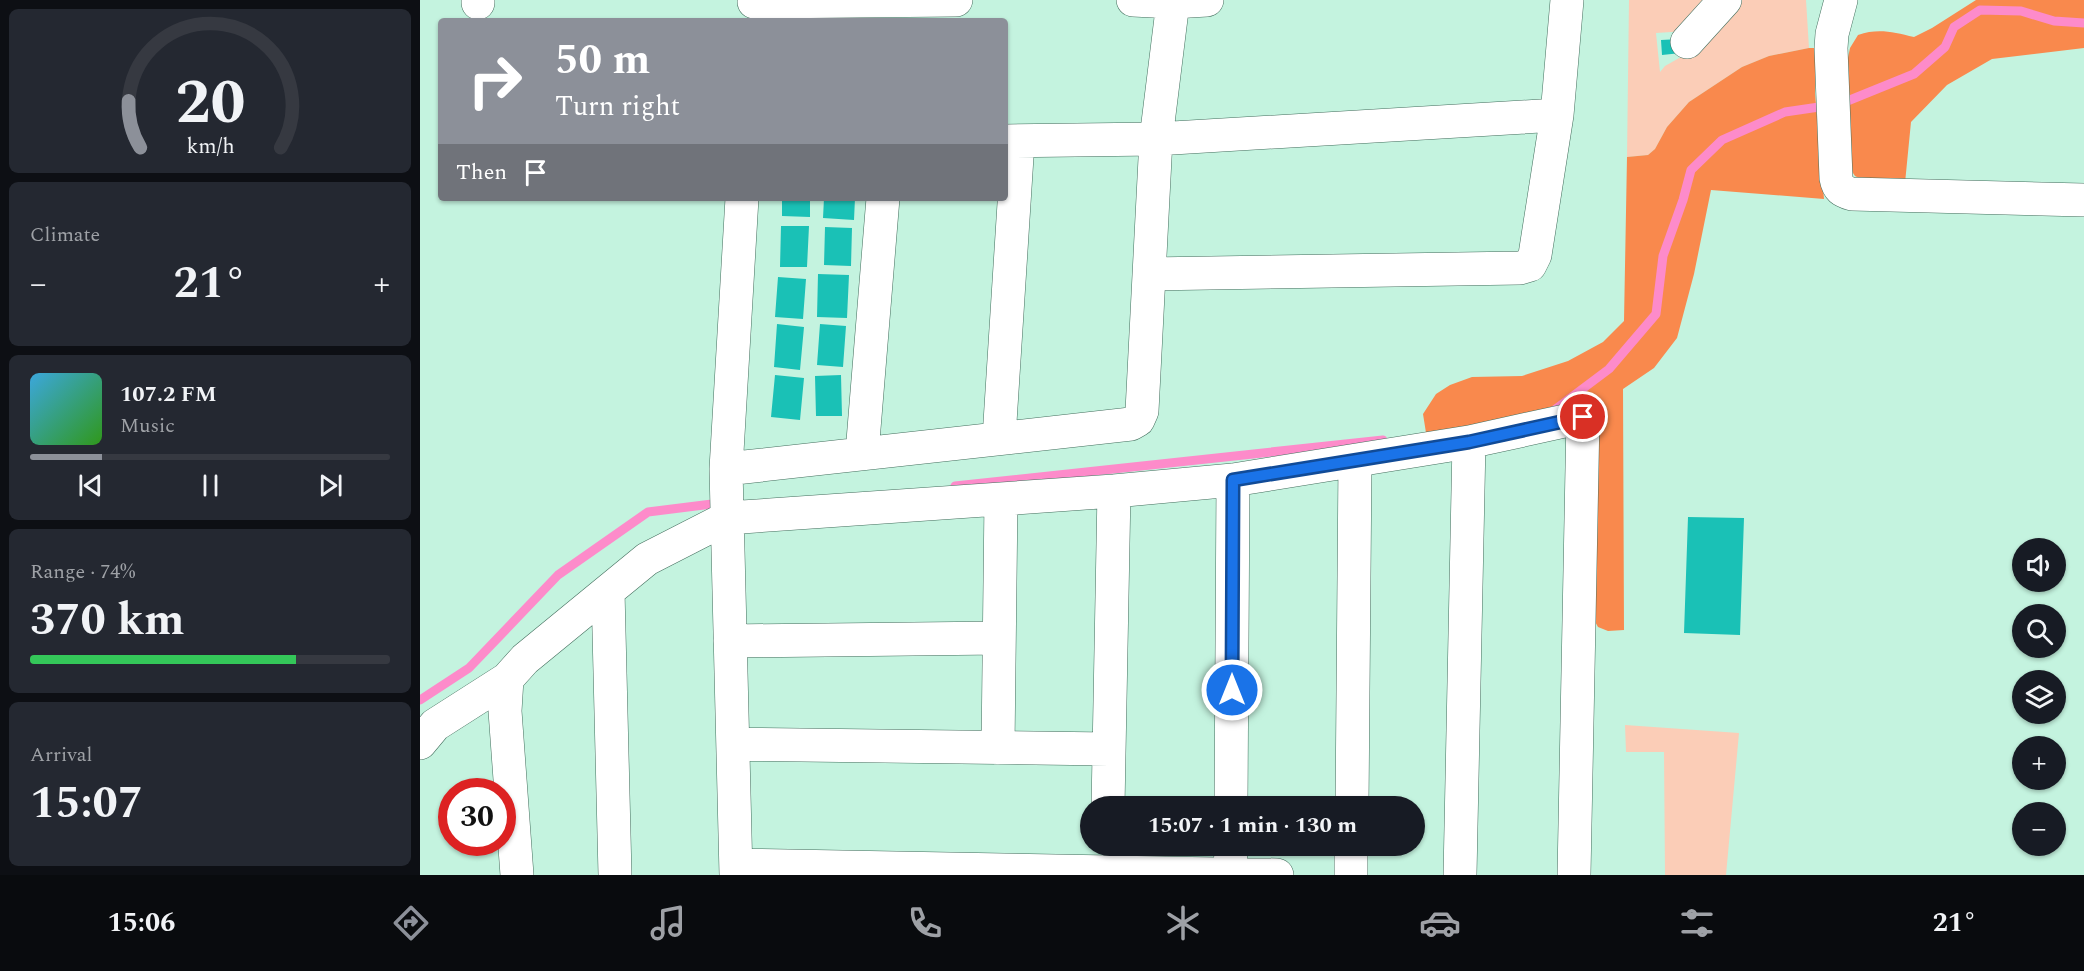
<!DOCTYPE html>
<meta charset="utf-8">
<style>
:root{--surface:#171b24;--page:#242831;--text:#f1f3f6;--muted:#9ea1a6;--line:#363941;--accent:#8c9099}
body{margin:0;font-family:Spectral,serif;background:var(--page);color:var(--text);height:100vh;display:flex;flex-direction:column;font-size:22px;white-space:nowrap}
*{box-sizing:border-box;margin:0}
p{font-size:20px;color:var(--muted)}
.icon{flex:none;width:33px;height:33px;fill:none;stroke:currentColor;stroke-width:2;stroke-linecap:round;stroke-linejoin:round}
.map{position:relative;flex:1;overflow:hidden}
.details{display:flex;flex-direction:column;gap:9px;padding:9px;background:#0d0f14;width:420px}
.details>*{flex:none}
.guide{position:absolute;left:18px;top:18px;width:570px;height:183px;border-radius:6px;box-shadow:0 2px 4px #0004;background:#8c9099;color:#fff;overflow:hidden}
.buttons{position:absolute;left:1592px;top:538px;display:grid;gap:12px}
.buttons a{display:grid;place-items:center;width:54px;height:54px;border-radius:50%;background:var(--surface);box-shadow:0 2px 4px #0004;font-size:30px}
.speed{position:absolute;left:18px;top:778px;display:flex;gap:12px;font-size:30px;font-weight:700;text-align:center}
.speed>*{display:grid;place-content:center;width:78px;height:78px;border-radius:50%;background:var(--surface);box-shadow:0 2px 4px #0004;line-height:1}
.speed .limit{border:9px solid #d22;background:#fff;color:#111}
.pin{position:absolute;display:grid;place-items:center;width:51px;height:51px;color:#fff;margin:-26px;border:3px solid #fff;border-radius:50%;box-shadow:0 2px 6px #0007}
.me{position:absolute;width:66px;margin:-33px;rotate:0deg;stroke-linejoin:round;filter:drop-shadow(0 0 4px #0008)}
.turn{display:flex;align-items:center;gap:21px;height:126px;padding:0 18px;font-size:27px}
.turn .icon{width:78px;height:78px;stroke-width:2.5}
.turn b{display:block;font-size:42px;line-height:51px}
.then{display:flex;align-items:center;height:57px;padding:0 18px;background:#0003;gap:12px;font-size:22px}
.big{font-size:45px;font-weight:700;line-height:1.1}
.details .tile{flex:1;display:flex;flex-direction:column;justify-content:center;gap:9px;min-width:0;padding:0 21px;border-radius:9px;background:var(--page)}
.details .dial{align-items:center;gap:0}
.dial svg{height:156px;overflow:visible;fill:none;stroke:var(--line);stroke-width:7;stroke-linecap:round;text-anchor:middle}
.dial text{fill:var(--text);stroke:none}
.song{display:flex;align-items:center;gap:18px}
.cover{width:72px;height:72px;border-radius:9px;background:linear-gradient(135deg,hsl(200 70% 55%),hsl(110 70% 35%))}
.played{height:6px;border-radius:3px;background:linear-gradient(90deg,var(--accent) 20%,var(--line) 20%)}
.keys{display:flex;justify-content:space-around;direction:ltr}
.heat{display:flex;justify-content:space-between;align-items:center;font-size:33px;direction:ltr}
.charge{height:9px;border-radius:4px;background:linear-gradient(90deg,#34c759 74%,var(--line) 0)}
.trip{position:absolute;left:660px;top:796px;width:345px;height:60px;border-radius:30px;background:var(--surface);box-shadow:0 2px 4px #0004;font-weight:700;line-height:60px;text-align:center}
.tabs{display:flex;height:96px;justify-content:space-around;align-items:center;background:#090b0e;color:var(--muted)}
.tabs .icon{width:42px;height:42px}
.tabs .current{color:var(--accent)}
.tabs b{font-size:27px;color:var(--text)}
main{display:flex;flex:1;min-height:0}
.map>svg:first-child{display:block}
.green{fill:#fbcdb7}
.forest{fill:#f9894d}
.lines{fill:none;stroke-linecap:round;stroke-linejoin:round}
.stream{stroke:#fd8bca;stroke-width:9}
.building{fill:#1ac1b6}
.minor-casing{stroke:#436e5d;stroke-width:34}
.minor{stroke:#fff;stroke-width:33}
.route-casing{stroke:#114b97;stroke-width:15}
.route{stroke:#1a73e8;stroke-width:10}
</style>
<main>
<section class="details">
<div class="tile dial"><svg viewBox="0 0 100 80">
<path d="M14 69A42 42 0 1 1 86 69"/>
<path d="M14 69A42 42 0 0 1 8 45" stroke="#8c9099"/>
<text x="50" y="56" font-size="32" font-weight="700">20</text>
<text x="50" y="72" font-size="11">km/h</text>
</svg></div>
<div class="tile"><p>Climate</p>
<div class="heat"><a>−</a><b class="big">21°</b><a>+</a></div>
</div>
<div class="tile">
<div class="song"><i class="cover"></i><div><b>107.2 FM</b><p>Music</p></div></div>
<div class="played"></div>
<div class="keys"><svg class="icon" aria-label="previous" viewBox="0 0 24 24"><path d="M18 5L8 12l10 7zM5 5v14"/></svg><svg class="icon" aria-label="pause" viewBox="0 0 24 24"><path d="M8 5v14M16 5v14"/></svg><svg class="icon" aria-label="next" viewBox="0 0 24 24"><path d="M6 5l10 7-10 7zM19 5v14"/></svg></div>
</div>
<div class="tile"><p>Range · 74%</p><b class="big">370 km</b><div class="charge"></div></div>
<div class="tile"><p>Arrival</p><b class="big">15:07</b></div>
</section>
<div class="map">
<svg width="1664" height="875" viewBox="0 0 1664 875">
<rect width="100%" height="100%" fill="#c4f3df"/>
<path class="green" d="M1209,0H1296L1267,31L1236,33L1240,72L1245,66L1268,53L1315,0H1386L1389,48L1349,56L1322,67L1269,102L1247,127L1235,149L1228,155L1207,157Z
M1205,725L1319,733L1306,875H1245L1244,752H1206Z"/>
<path class="forest" d="M1556,0H1664V48L1572,59L1527,85L1491,122L1485,183L1441,179L1435,176L1431,170L1425,72L1430,48L1438,35C1458,28 1473,32 1494,37L1512,28Z
M1389,48H1397L1395,93L1404,199L1291,190L1274,274L1257,338L1234,368L1203,389L1204,630L1188,631L1178,627L1173,618L1176,400L1172,398L1151,409L1007,439L1003,414L1016,394L1030,385L1052,377L1102,376L1148,361L1183,342L1204,321L1207,157L1228,155L1235,149L1247,127L1269,102L1322,67L1349,56Z"/>
<g class="lines">
<path class="stream" d="M1420,104L1494,74L1525,47L1534,27L1560,10L1601,11L1634,21L1664,23
M1133,411L1189,369L1236,314L1243,256L1263,200L1271,170L1302,140L1365,112L1406,106
M535,486L963,440
M0,700L49,668L138,575L228,512L300,503"/>
</g>
<path class="building" d="M1260,39L1261,53L1242,55L1241,40Z
M362,198H390V217L362,216Z
M404,198H435L434,220L403,218Z
M361,226H389L387,267H360Z
M405,227L432,228L431,266L404,265Z
M398,274L429,275L427,318L397,317Z
M358,277L386,279L383,319L355,317Z
M357,324L384,327L380,370L354,367Z
M400,324L426,326L423,367L397,365Z
M355,375L384,378L380,420L351,417Z
M421,375L422,416H396L395,376Z
M1268,517L1324,518L1320,635L1264,633Z"/>
<g class="lines">
<defs>
<path id="minor" d="M713,0L753,2L787,0
M1421,0L1412,34L1411,48L1416,178C1418,189 1422,191 1432,194L1664,200
M334,2L536,0
M58,3V0
M1267,42L1305,0
M585,141L736,139L1137,115
M729,274L1100,268L1110,265L1115,255L1137,115L1147,0
M579,438L598,141
M442,453L463,198
M306,469L711,424L718,420L722,411L736,139L753,2
M188,591L195,875
M310,641L579,638
M87,679L85,711L97,875
M0,743L15,725L87,679L105,659L227,559L307,518L694,491L813,480L1049,442L1163,417L1154,875
M313,744L689,749
M578,748L581,499
M688,807L694,491
M811,807L813,480
M932,807L935,461
M316,865L857,875
M810,874L811,846
M316,875L306,469L322,198
M931,875V846
M1040,875L1049,442"/>
</defs>
<use href="#minor" class="minor-casing"/>
<use href="#minor" class="minor"/>
</g>
<g class="lines">
<defs>
<path id="route" d="M812,690L813,480L1049,442L1163,417"/>
</defs>
<use href="#route" class="route-casing"/>
<use href="#route" class="route"/>
</g>
</svg>
<div class="buttons">
<a><svg class="icon" aria-label="sound" viewBox="0 0 24 24"><path d="M4 9h4l5-4v14l-5-4H4zM17 9q2 3 0 6"/></svg></a>
<a><svg class="icon" aria-label="search" viewBox="0 0 24 24"><circle cx="10" cy="10" r="6"/><path d="M15 15l6 6"/></svg></a>
<a><svg class="icon" aria-label="layers" viewBox="0 0 24 24"><path d="M12 4l9 5-9 5-9-5zM3 14l9 5 9-5"/></svg></a>
<a>+</a>
<a>−</a>
</div>
<div class="speed"><div class="limit">30</div></div>
<div class="pin" style="left:1163px;top:417px;background:#d93025"><svg class="icon" aria-label="arrive" viewBox="0 0 24 24"><path d="M6 21V4h12l-3 4 3 4H6"/></svg></div>
<svg class="me" style="left:812px;top:690px" viewBox="-20 -20 40 40"><circle r="17" fill="#1a73e8" stroke="#fff" stroke-width="3"/><path d="M0-11L8 9 0 5-8 9z" fill="#fff"/></svg>
<div class="trip">15:07 · 1 min · 130 m</div>
<div class="guide">
<div class="turn"><svg class="icon" aria-label="right" viewBox="0 0 24 24"><path d="M7 20v-9h11M14 6l5 5-5 5"/></svg><div><b>50 m</b>Turn right</div></div>
<div class="then">Then<svg class="icon" aria-label="arrive" viewBox="0 0 24 24"><path d="M6 21V4h12l-3 4 3 4H6"/></svg></div>
</div>
</div>
</main>
<nav class="tabs">
<b>15:06</b>
<svg class="icon current" aria-label="directions" viewBox="0 0 24 24"><path d="M12 3l9 9-9 9-9-9zM9 14v-3h6M13 9l2 2-2 2"/></svg>
<svg class="icon" aria-label="music" viewBox="0 0 24 24"><path d="M9 18V5l10-2v13"/><circle cx="6" cy="18" r="3"/><circle cx="16" cy="16" r="3"/></svg>
<svg class="icon" aria-label="phone" viewBox="0 0 24 24"><path d="M5 4h4l2 5-3 2q2 4 5 5l2-3 5 2v4C11 20 4 13 5 4z"/></svg>
<svg class="icon" aria-label="climate" viewBox="0 0 24 24"><path d="M12 3v18M4 7l16 10M4 17L20 7"/></svg>
<svg class="icon" aria-label="car" viewBox="0 0 24 24"><path d="M5 17H2v-5l4-1 3-4h7l3 4 3 1v5h-3M9 17h6M6 11h13"/><circle cx="7" cy="17" r="2"/><circle cx="17" cy="17" r="2"/></svg>
<svg class="icon" aria-label="filters" viewBox="0 0 24 24"><path d="M4 7h16M4 17h16"/><circle cx="9" cy="7" r="2"/><circle cx="15" cy="17" r="2"/></svg>
<b>21°</b>
</nav>
